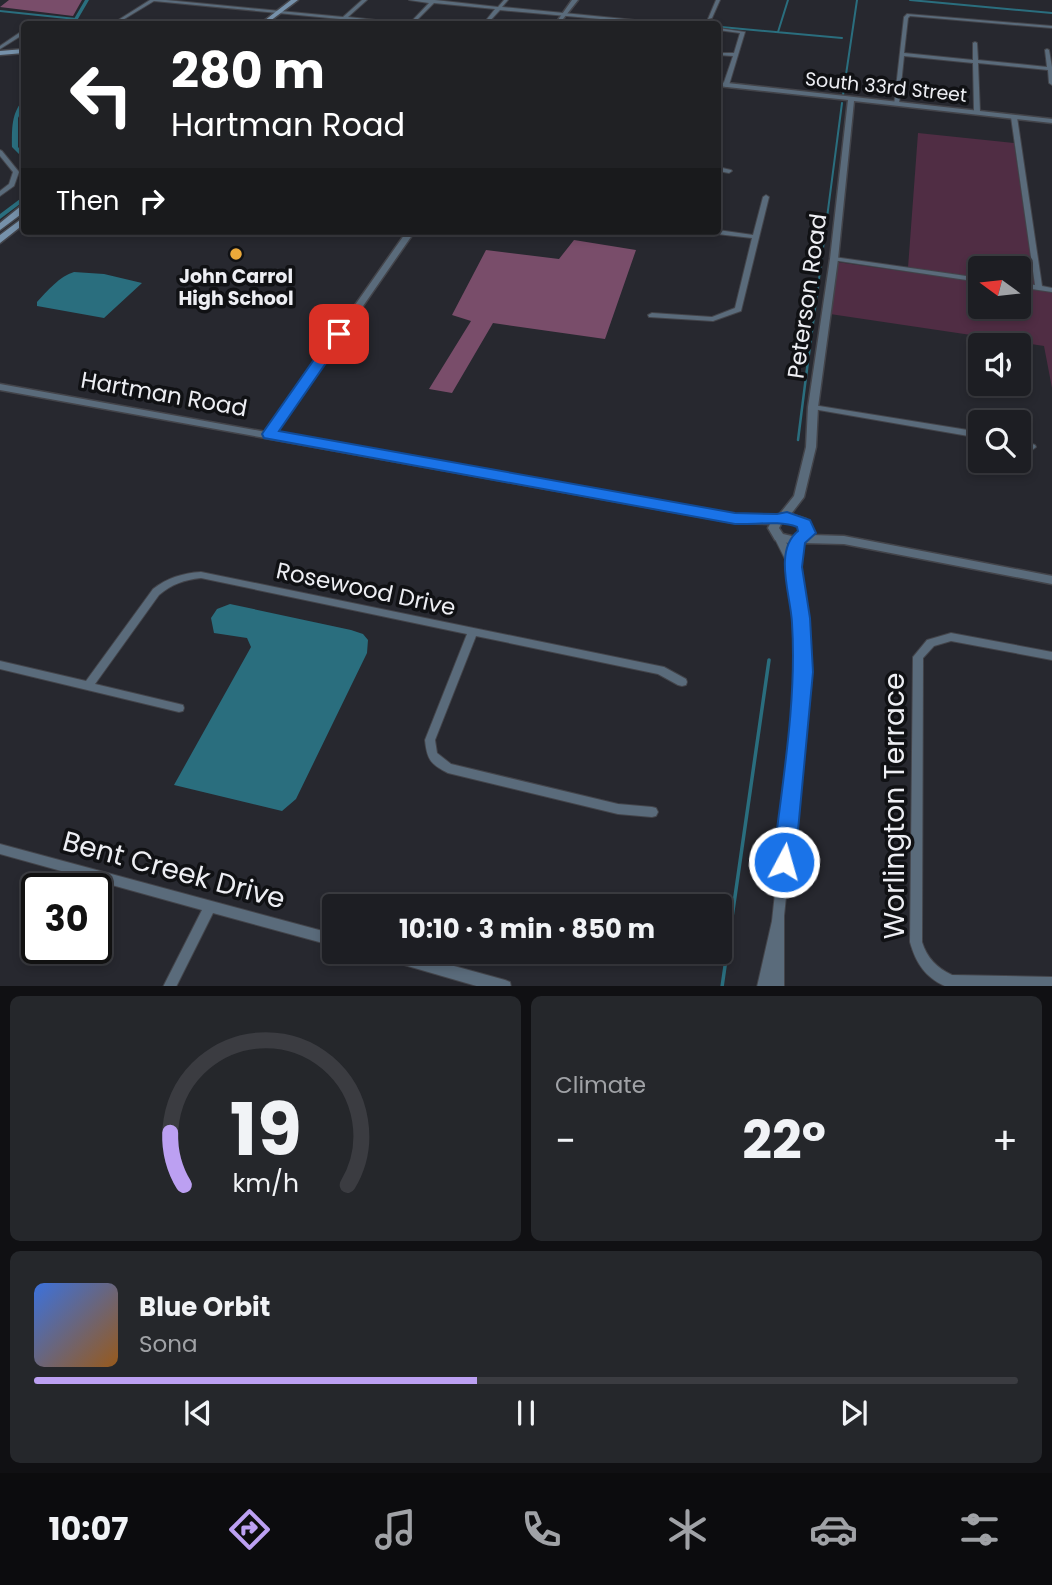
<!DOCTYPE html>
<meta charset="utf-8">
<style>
:root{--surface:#1d1e23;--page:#25272b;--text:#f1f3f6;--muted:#a0a2a6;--line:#3b3c41;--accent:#bca0f2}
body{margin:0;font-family:Poppins,sans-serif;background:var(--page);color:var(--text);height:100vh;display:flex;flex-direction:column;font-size:26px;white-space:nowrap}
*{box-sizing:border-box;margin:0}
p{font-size:23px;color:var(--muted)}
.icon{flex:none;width:38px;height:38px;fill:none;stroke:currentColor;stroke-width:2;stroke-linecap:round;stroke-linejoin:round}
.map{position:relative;height:986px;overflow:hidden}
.drawer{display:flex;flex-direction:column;gap:10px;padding:10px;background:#101013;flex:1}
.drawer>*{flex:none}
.hud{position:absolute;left:21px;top:21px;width:700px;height:214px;border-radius:7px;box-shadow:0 4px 10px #0003,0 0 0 2px var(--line);background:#202124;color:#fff;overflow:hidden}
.needle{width:46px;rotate:285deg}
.fabs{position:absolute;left:968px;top:256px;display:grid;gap:14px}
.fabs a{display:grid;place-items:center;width:63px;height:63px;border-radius:7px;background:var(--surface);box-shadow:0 4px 10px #0003,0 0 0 2px var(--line);font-size:35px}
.speed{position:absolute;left:21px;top:873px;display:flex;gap:14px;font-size:35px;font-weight:700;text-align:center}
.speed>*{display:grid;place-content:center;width:91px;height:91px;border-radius:50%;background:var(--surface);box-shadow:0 4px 10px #0003,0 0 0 2px var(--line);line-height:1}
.speed .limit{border:4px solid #111;border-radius:10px;background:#fff;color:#111}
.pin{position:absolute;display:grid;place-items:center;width:60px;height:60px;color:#fff;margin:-30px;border-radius:14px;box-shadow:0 4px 10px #0006}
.me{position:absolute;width:77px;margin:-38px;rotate:6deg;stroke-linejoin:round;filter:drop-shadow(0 0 5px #0008)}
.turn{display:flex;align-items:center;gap:24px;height:147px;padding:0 35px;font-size:32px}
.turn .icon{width:91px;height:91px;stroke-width:2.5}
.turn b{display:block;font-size:49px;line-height:60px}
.then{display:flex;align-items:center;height:66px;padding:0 35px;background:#0003;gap:14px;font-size:26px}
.big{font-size:52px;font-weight:700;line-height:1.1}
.drawer .tile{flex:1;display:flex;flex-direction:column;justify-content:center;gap:10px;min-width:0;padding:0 24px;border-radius:10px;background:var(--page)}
.drawer .dial{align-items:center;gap:0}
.dial svg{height:182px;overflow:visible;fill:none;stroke:var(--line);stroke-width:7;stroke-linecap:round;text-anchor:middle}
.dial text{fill:var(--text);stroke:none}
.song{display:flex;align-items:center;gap:21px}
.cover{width:84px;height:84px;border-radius:10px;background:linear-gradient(135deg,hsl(220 70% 55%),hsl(30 70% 35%))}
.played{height:7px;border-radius:4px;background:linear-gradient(90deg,var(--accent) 45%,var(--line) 45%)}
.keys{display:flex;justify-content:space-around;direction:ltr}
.heat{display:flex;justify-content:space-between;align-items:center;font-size:38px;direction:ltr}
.drawer .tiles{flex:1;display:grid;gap:10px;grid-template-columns:1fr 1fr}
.tile:last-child{grid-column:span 2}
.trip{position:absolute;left:322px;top:894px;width:410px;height:70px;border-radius:7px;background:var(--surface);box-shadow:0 4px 10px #0003,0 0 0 2px var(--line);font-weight:700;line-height:70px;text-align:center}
.menu{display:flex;height:112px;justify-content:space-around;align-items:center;background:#0c0c0e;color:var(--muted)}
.menu .icon{width:49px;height:49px}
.menu .on{color:var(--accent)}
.menu b{font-size:32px;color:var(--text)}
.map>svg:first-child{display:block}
.green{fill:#502d44}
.forest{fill:#794d6a}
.water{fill:#2a6e7e}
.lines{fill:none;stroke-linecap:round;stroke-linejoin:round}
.stream-far2{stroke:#2a6e7e;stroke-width:2}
.stream-far1{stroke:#2a6e7e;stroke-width:2.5}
.stream{stroke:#2a6e7e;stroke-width:3.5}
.canal{fill:#2a6e7e;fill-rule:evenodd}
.minor-casing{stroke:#43444a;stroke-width:2}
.tertiary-casing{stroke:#43444a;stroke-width:3}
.secondary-casing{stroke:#43444a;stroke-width:3}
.minor{fill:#5a6b7b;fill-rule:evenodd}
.tertiary{fill:#5a6b7b;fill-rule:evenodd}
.secondary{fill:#7691aa;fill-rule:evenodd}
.route{fill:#1a73e8;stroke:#114b97;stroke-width:2}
.poi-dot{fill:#eca93a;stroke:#101114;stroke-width:2.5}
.labels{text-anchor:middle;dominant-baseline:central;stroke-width:7;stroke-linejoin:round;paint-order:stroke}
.far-street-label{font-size:19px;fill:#edeef3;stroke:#101114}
.far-poi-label{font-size:19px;font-weight:bold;fill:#edeef3;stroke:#101114}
.street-label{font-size:23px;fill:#edeef3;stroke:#101114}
.near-street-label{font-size:28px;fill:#edeef3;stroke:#101114}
</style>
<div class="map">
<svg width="1052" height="987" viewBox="0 0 1052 987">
<rect width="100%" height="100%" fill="#27282f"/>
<path class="green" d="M918,133L1014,143L1035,286L1019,283L1018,268H980V278L908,268Z
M837,262L980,282V306H1018L1019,287L1052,292V388L1044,346L830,314Z"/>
<path class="forest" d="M9,0H82L73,16L0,7Z
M574,240L636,250L605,339L493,323L452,393L429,389L471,321L452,315L486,250L559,259Z"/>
<path class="water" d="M74,272L104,274L142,283L104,318L37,306V302C47,291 60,276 74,272Z
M230,604L351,630L363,634L368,640L367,653L296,799L282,811L174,785L251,647L247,638L214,633L211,618L217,609Z"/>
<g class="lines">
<path class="stream-far2" d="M910,0L1052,13
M0,11L76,19
M721,27L842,38
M778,32L788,0
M843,95L857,0
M808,363L842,103"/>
<path class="stream-far1" d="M798,440L808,361"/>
<path class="stream" d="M722,987L769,660"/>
<path class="canal" d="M85,0H89L75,24H71Z
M24,99V106L18,118V147L24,154V159L12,147C12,129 11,113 24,99Z
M24,196V201L0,219V214Z"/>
<defs>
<path id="minor" d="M150,0H166L343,17L362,0H367L348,17L403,23L405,24H394L345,20L339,24H335L340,19L154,1L116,24H112Z
M409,0H435L498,7L504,0H508L502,7L665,23L667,24H656L500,10L487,24H483L495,9L434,3L413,24H409L429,3Z
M716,0H720L712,18L708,19Z
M907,14L1052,26V28L910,16L908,18L904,53L973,60V43L975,42L977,43L978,60L1047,67L1045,50L1047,49L1049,50L1052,67V85L1049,83L1048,70L978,63L980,112L977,114L974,112L973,63L904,56L899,104L894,105L904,17Z
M718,28L745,32L729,85L726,87L723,85L733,56L718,55V53H734L740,33L718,30Z
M22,31H24V34L0,49V46Z
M1014,115L1017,117L1042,286L1052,288V292L1018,287V283L1035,285L1011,117Z
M0,150L2,151L19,172L14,186L0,196V191L9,184L13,172L0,156Z
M718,167L731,170L732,171L729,173L718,171Z
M766,195L769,197L741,311L713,321L649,317L648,315L652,313L712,317L735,308L752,238L708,233L705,231L718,230L753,235L763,197Z
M834,257L980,278V282L832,260L831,259Z
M810,405H813L980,432V438L813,409L809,407Z
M1018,439L1035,445L1036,447L1032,450L1018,445Z
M779,534L782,535L792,553L795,539H801L803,541L799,567L806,619L809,672L784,916V987H770L771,982L770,987H757L772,921L799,672L796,619L789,567L774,537Z
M201,572L664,667L686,679L687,682L686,685L682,686L678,685L658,674L476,636L435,740L437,753L451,764L618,804L652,807L656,808L658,812L656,816L652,817L618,814L448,773C430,764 427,759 425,740L467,634L201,578C184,580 172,584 159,595L95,684L179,704L183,705L184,708L183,711L179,712L0,669V661L86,681L153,589C167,578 183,573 201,572Z
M951,633L1052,652V660L951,641L934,646L923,658L922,942C927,958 937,968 952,975L1052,977V987H947C926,978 916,964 910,942L913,657L927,640Z
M0,844L334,934V946L213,913L176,987H163L202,910L0,854Z
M374,952H403L505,980L510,982L511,987H480L380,958L375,956Z"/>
<path id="tertiary" d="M572,0H578L559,24H555Z
M718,82L1052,119V123L854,101L838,259L818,407L816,447L804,497L791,514L806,519L812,529V535L844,536L1052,576V584L844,544L803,543C795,546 784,542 775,540L768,528L770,524L735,523L0,390V384L266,432L407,231H415L275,433L735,515L778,516L794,496L806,447L808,407L830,259L848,100L718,86ZM782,522C791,522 796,522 802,529L801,534L796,537L783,534L779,528Z"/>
<path id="secondary" d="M291,0H298L266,24H260Z
M24,49V53L0,55V51Z
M21,206H24V212L0,230V223Z
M24,217V224L0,243V235Z"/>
</defs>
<use href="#minor" class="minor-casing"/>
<use href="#tertiary" class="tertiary-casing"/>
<use href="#secondary" class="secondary-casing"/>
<use href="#minor" class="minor"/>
<use href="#tertiary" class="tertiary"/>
<use href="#secondary" class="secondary"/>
</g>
<path class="route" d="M339,330L346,334L279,431L735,513L777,514L787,512L810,520L816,533L805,543L802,567L810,618L813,672L795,862L792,869L784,872L776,869L773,862C782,783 797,702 792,623C791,596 773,551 798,531L797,527C780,520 754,525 735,524L264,438L262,434L264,431L334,331Z"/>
<circle class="poi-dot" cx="236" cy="254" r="7"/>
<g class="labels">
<g class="far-street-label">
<text transform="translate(886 87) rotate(6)">South 33rd Street</text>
</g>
<g class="far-poi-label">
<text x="236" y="276">John Carrol<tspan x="236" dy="22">High School</tspan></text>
</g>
<g class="street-label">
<text transform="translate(807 296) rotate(-82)">Peterson Road</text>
<text transform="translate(164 394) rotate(10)">Hartman Road</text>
<text transform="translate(366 589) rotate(12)">Rosewood Drive</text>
</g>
<g class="near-street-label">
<text transform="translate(894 806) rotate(-90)">Worlington Terrace</text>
<text transform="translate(174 870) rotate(15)">Bent Creek Drive</text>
</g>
</g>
</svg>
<div class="fabs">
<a><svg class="needle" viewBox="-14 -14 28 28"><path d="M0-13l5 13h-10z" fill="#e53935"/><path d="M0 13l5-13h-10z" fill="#a0a2a6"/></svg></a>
<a><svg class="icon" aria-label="sound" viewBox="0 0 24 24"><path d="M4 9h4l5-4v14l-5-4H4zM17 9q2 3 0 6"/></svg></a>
<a><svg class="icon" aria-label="search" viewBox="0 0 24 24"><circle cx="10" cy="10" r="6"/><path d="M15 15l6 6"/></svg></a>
</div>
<div class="speed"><div class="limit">30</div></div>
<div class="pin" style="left:339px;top:334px;background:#d93025"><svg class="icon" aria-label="arrive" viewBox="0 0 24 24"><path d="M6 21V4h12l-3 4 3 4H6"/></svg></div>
<svg class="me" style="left:784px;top:862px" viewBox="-20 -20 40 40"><circle r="17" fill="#1a73e8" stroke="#fff" stroke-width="3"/><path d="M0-11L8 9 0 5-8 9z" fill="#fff"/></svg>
<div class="trip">10:10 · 3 min · 850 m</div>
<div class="hud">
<div class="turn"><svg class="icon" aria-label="left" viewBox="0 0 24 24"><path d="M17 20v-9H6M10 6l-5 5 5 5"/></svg><div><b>280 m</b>Hartman Road</div></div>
<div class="then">Then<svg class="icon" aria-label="right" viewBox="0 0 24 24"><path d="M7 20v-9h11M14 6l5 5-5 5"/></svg></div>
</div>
</div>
<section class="drawer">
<div class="tiles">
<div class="tile dial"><svg viewBox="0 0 100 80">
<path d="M14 69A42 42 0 1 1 86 69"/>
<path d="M14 69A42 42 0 0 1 8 46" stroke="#bca0f2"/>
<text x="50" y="56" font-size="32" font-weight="700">19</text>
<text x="50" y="72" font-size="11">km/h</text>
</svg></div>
<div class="tile"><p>Climate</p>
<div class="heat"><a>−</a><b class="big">22°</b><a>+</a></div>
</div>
<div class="tile">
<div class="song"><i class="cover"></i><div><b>Blue Orbit</b><p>Sona</p></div></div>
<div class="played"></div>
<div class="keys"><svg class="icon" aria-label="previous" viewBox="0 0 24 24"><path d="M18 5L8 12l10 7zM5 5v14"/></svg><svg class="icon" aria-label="pause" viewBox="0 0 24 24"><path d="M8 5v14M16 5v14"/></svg><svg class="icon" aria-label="next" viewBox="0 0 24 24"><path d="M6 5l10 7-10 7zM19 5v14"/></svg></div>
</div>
</div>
</section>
<nav class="menu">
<b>10:07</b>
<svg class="icon on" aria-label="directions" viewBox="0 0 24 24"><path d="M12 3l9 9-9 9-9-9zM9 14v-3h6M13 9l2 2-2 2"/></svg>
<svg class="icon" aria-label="music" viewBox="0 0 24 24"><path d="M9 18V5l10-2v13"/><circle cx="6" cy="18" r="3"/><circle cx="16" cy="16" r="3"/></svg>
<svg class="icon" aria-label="phone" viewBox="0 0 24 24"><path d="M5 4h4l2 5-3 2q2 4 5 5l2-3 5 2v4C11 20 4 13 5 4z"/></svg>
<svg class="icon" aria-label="climate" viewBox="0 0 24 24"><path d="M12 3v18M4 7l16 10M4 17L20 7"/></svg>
<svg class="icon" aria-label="car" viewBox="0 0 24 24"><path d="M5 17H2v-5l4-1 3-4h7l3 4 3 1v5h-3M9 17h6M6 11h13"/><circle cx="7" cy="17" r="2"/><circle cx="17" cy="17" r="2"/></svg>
<svg class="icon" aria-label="filters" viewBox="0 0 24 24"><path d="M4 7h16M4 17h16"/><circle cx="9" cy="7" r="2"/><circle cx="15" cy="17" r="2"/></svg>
</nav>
